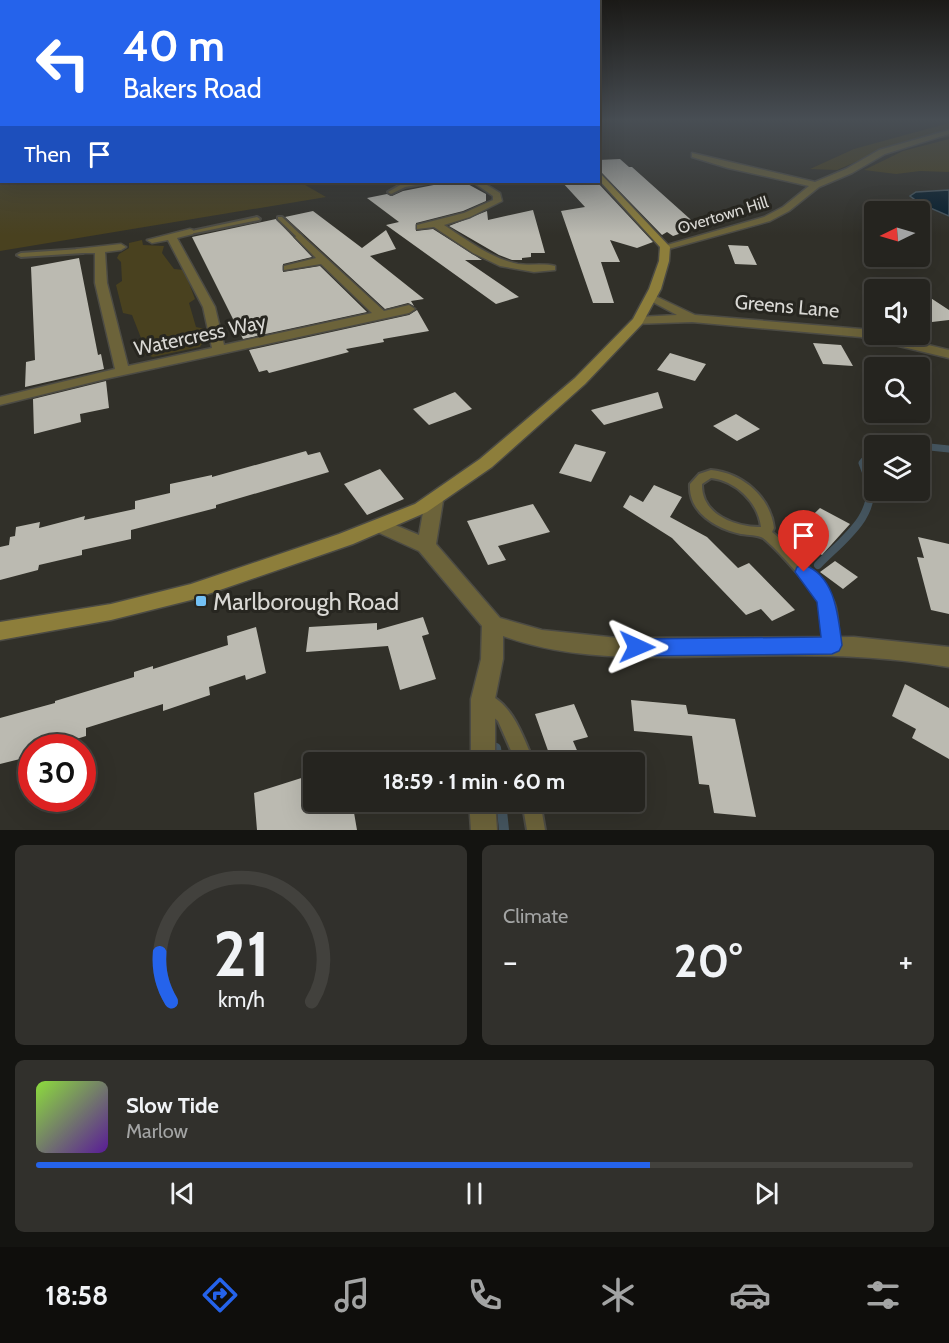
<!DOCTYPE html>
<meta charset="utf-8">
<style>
:root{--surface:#25241f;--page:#31302c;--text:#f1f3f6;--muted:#a3a4a4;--line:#42413d;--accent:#2563eb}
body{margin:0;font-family:Cabin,sans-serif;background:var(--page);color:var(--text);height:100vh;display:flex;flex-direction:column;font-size:22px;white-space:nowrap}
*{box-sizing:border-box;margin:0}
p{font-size:20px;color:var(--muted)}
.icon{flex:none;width:33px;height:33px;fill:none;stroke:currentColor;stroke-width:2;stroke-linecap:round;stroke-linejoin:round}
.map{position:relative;height:830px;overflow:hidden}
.details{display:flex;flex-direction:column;gap:15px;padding:15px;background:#141411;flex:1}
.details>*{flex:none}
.guide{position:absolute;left:0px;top:0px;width:600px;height:183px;box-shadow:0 6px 24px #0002,0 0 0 2px var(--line);background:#2563eb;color:#fff;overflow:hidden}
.needle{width:39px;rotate:265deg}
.fabs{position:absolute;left:864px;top:201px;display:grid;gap:12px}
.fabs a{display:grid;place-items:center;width:66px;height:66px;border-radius:6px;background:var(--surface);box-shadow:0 6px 24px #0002,0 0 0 2px var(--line);font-size:30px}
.speed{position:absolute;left:18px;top:734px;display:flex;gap:12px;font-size:30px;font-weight:700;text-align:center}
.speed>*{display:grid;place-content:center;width:78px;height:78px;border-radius:50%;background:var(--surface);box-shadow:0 6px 24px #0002,0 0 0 2px var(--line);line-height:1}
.speed .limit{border:9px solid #d22;background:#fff;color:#111}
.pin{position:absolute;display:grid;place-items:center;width:51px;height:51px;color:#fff;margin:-62px -26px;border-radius:50% 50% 50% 0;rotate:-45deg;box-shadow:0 0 6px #0007}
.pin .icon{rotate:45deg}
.me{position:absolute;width:66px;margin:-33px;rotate:91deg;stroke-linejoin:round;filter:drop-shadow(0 0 4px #0008)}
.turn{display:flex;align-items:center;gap:21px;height:126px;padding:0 24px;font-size:27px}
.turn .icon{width:78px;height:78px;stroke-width:2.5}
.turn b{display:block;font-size:42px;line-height:51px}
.then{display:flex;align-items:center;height:57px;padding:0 24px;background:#0003;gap:12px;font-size:22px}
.big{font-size:45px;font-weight:700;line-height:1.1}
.details .tile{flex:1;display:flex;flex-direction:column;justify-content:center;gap:9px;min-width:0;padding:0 21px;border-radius:9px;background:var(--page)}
.details .dial{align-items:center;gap:0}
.dial svg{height:156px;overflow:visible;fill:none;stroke:var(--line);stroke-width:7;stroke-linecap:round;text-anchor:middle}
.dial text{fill:var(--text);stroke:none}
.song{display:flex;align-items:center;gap:18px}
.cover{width:72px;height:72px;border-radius:9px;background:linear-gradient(135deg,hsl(90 70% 55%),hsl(270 70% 35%))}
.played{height:6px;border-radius:3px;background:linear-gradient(90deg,var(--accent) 70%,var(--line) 70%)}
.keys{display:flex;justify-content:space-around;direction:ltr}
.heat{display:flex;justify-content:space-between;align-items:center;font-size:33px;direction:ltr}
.details .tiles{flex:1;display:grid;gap:15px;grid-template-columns:1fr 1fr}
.tile:last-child{grid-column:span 2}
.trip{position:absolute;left:303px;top:752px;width:342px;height:60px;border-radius:6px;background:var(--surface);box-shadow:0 6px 24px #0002,0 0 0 2px var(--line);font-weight:700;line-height:60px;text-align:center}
.menu{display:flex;height:96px;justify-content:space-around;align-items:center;background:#0f0e0c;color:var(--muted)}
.menu .icon{width:42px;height:42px}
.menu .on{color:var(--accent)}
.menu b{font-size:27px;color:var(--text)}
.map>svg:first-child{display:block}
.green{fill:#49411f}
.water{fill:#051d2d;stroke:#45555f;stroke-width:1.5}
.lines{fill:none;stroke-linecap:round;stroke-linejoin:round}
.stream-far2{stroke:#45555f;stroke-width:7}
.stream-far1{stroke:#45555f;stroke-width:8}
.stream{stroke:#45555f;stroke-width:10}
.building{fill:#bbbab1}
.service-casing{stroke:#4c4b44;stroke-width:4}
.minor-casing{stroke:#4c4b44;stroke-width:3}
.secondary-casing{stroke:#4c4b44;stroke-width:3}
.service{fill:#6c633a;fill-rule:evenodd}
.minor{fill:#6c633a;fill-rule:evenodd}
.secondary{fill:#8d7e3b;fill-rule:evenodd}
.route{fill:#2563eb;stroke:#184099;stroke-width:1.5}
.poi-dot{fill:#73c1f5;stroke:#272620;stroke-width:2}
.labels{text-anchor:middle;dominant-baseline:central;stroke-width:6;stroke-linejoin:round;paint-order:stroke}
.far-street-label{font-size:16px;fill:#d9d8d4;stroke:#272620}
.street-label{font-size:20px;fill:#d9d8d4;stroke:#272620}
.near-poi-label{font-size:24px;fill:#d9d8d4;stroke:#272620;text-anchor:start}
</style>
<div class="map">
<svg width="949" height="830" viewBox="0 0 949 830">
<rect width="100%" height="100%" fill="#313029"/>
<path class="green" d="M0,119L2,182H300L326,197L0,251Z
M949,123V137L895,145L837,170L810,169L854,149Z
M949,139V172L920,171L896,174L864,170L903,151Z
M142,240L143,245L164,246L162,253L174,269L184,270L195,299L189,303L196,327L205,329L206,334L200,336L203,342L200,347L153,357L144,354L141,350L144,349L142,345L137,347L135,343L141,338L132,315L123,313L116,285L122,281L121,262L117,258L119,254L129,248V243Z"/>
<path class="water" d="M949,190V216L921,204L910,196L916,192Z"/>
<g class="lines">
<path class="stream-far2" d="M892,446H907
M920,446L949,449
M868,479L862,463L874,449"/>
<path class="stream-far1" d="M818,565C841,541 880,515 868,478"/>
<path class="stream" d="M496,748L498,762
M501,801L504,830"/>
</g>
<path class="building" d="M620,159L629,167H632L699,227L673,236L667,232L662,235L598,169V160Z
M449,182H464L486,194V201L463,211L416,223V231L433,229L482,260H465L519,297L496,304L386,225L399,222L367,198L387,194L392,196L403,191Z
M562,182H597L653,242L637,248L610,240L620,262H601L614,303H593L561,211L585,207Z
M533,210L545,253H531V257L522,258V260H512L499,255L449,226L487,211L488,220Z
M313,211L362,248L386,230L396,249L370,256L424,299L411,301L414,306L408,303L385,309L285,217Z
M276,219L312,257L283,264V272L320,266L367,312L243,339L192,237Z
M728,245L748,246L757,265L735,264Z
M79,258L98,355L101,354L104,369L25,387L26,362L35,360L31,267Z
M920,291L949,310V320L932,322L920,313Z
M417,310L429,331L383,339L384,342L346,349L349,352L269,373L267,370L259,372L249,350L409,315Z
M813,343L841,345L853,366L823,364Z
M670,353L706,364L695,381L657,370Z
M106,381L109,408L80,414L81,422L34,434L33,399Z
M455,392L472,409L429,425L413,409Z
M658,392L663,408L604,425L591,410Z
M736,414L760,429L737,441L713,426Z
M575,444L606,452L591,482L559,473Z
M306,451L308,455L320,452L329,472L216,505V508L131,530V539L82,550V555L39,565L38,570L0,580V547L9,545L10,537L15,536L16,527L40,522L39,528L85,516L84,520L135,509V501L170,493V484L212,475V477Z
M380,469L404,499L367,515L344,484Z
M654,485L682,497L670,517L707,537L738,568L749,563L795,610L772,621L761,609L746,615L672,538L623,507L630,495L643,502Z
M533,504L550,532L498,546L506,560L488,565L467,521Z
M820,508L850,524L822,555L791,536Z
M918,537L949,544V614L931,610L917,557L924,558Z
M835,561L858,577L843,589L820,572Z
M423,617L429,634L422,636L436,679L400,690L388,646L306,652L309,627L377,623V630Z
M256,627L266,673L246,680L245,675L209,687L210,695L163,711V704L86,728V736L51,747H32V756L0,764V718L55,703V701L134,677V672L153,666V669L228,645L227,636Z
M905,684L949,708V759L912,738L916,729L892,716Z
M631,700L686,705L688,714L735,719L756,817L714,813L709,785L699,784L692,736L634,731Z
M574,704L588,737L573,741L582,762H552L535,714Z
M314,774V801H352L357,830H257L254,793Z"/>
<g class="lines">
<defs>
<path id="service" d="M419,182H433L405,187L391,194L388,192L402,184Z
M257,217L260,219L259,220L190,234L187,232Z
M278,217H282L302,236V238H298L278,219Z
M80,249L84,251L83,253L21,257L17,255L21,253Z
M711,470C742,473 770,496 774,528L772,532C790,547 826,582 834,603C839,616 837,631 840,645L837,650L832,651L827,650L824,645C822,632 825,617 820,604C815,591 775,547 763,538C758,535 748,535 741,534C717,529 688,513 690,484L699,474ZM711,478C736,481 758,502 761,527C736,527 701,515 702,484Z
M485,693C513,703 523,737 534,762H516L498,721L479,705L477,700L479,695Z
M522,801H540L545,830H527Z"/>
<path id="minor" d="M949,130V134L885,154L852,173L819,187L789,211L770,221L665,250L660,247L764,217L783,207L809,186L728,168L692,157V153L815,182L846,169L879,150Z
M473,182H482L500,193L502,201L470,217L444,225C467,240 490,258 518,264C530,266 543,263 555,266V270L534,272L500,266L473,253L434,227L417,229V225L464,213L493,200V196Z
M190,229L193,230V234L177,238L215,307L224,345L372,313L321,264L284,270V266L316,258L295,237L300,234L384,311L409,305L415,309L409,313L105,379L0,405V397L115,369L95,283V253H76V249L121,244L126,247L121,250L105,252L107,283L128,366L212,348L203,307L168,240L152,243L147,240Z
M651,294L695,315L861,329L874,332V334H883L949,350V358L861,337L692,322L634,324L632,321L638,317L677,315L647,299V295Z
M434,495L440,497L443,501L436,544L500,618L542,630L618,638L854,637L949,647V667C878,655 807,654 735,656C657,657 577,663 503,636V659L495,699V762H471V699L481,659L482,626L419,551L375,531L372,526L375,521L381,519L419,535L425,501L428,497Z
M469,801H495L497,830H471Z"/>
<path id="secondary" d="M598,171L670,247L669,261L661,289L642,324L585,384L492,467L427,512L353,544L191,600L111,620L0,640V622L111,604L191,584L339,534L415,504L480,459L575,378L633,319L649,289L659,261L660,247L598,179Z"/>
</defs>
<use href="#service" class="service-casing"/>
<use href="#minor" class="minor-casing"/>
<use href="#secondary" class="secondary-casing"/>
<use href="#service" class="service"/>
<use href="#minor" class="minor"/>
<use href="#secondary" class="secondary"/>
</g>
<linearGradient id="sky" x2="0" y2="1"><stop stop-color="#1b1a17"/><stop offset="0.51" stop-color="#484e54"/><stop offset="1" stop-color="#484e54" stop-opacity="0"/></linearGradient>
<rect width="949" height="235" fill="url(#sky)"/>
<path class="route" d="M804,565C836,576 838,617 842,645L839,651L832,654L637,656L630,653L627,647L630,641L637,639L821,637L817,602L795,572L797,567Z"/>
<rect class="poi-dot" x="195" y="595" width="12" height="12" rx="3"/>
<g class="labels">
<g class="far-street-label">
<text transform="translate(723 215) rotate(-17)">Overtown Hill</text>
</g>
<g class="street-label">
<text transform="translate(787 306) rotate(5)">Greens Lane</text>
<text transform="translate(200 335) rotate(-12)">Watercress Way</text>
</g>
<g class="near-poi-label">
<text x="213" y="601">Marlborough Road</text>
</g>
</g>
</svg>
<div class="fabs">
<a><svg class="needle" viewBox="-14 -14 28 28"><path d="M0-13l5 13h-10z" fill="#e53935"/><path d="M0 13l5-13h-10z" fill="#a3a4a4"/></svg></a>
<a><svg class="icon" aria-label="sound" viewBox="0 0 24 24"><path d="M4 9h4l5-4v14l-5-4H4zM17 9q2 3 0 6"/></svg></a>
<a><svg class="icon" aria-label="search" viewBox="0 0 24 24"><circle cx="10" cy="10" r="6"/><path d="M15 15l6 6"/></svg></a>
<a><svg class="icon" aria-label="layers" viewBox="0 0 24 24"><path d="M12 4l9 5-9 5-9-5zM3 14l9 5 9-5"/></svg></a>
</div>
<div class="speed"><div class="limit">30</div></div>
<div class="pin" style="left:804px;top:572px;background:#d93025"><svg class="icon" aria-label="arrive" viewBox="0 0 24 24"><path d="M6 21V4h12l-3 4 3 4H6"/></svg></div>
<svg class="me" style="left:637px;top:647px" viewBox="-20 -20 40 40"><path d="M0-17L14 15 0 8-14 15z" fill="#2563eb" stroke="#fff" stroke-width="4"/></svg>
<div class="trip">18:59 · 1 min · 60 m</div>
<div class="guide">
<div class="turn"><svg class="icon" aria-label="left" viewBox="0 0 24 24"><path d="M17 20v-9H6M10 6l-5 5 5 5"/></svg><div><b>40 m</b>Bakers Road</div></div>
<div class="then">Then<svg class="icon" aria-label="arrive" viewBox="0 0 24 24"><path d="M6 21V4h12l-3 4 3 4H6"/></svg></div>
</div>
</div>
<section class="details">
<div class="tiles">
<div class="tile dial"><svg viewBox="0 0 100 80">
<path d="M14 69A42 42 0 1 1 86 69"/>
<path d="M14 69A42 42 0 0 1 8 44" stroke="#2563eb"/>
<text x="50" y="56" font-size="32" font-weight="700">21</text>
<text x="50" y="72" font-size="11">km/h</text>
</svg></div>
<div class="tile"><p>Climate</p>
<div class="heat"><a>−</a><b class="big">20°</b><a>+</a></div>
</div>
<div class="tile">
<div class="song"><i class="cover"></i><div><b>Slow Tide</b><p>Marlow</p></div></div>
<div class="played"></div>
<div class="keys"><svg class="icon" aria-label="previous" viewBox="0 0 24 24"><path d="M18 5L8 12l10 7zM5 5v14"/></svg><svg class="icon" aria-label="pause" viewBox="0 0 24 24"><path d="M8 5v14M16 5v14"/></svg><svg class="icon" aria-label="next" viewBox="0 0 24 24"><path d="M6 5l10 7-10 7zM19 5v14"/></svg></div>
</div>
</div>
</section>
<nav class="menu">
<b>18:58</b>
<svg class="icon on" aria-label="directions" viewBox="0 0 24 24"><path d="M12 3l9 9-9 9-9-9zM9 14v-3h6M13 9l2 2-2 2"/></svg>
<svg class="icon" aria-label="music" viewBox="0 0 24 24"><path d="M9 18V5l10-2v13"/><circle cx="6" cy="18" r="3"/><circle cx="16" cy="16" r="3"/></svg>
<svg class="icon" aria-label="phone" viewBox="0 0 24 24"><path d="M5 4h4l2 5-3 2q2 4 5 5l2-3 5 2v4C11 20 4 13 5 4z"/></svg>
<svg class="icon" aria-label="climate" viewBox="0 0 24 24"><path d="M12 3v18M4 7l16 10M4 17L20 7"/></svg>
<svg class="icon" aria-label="car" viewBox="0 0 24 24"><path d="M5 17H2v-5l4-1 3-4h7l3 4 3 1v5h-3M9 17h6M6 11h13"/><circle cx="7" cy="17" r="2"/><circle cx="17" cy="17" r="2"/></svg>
<svg class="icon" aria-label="filters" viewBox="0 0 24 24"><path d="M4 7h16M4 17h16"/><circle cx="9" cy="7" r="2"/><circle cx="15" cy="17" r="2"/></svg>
</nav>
